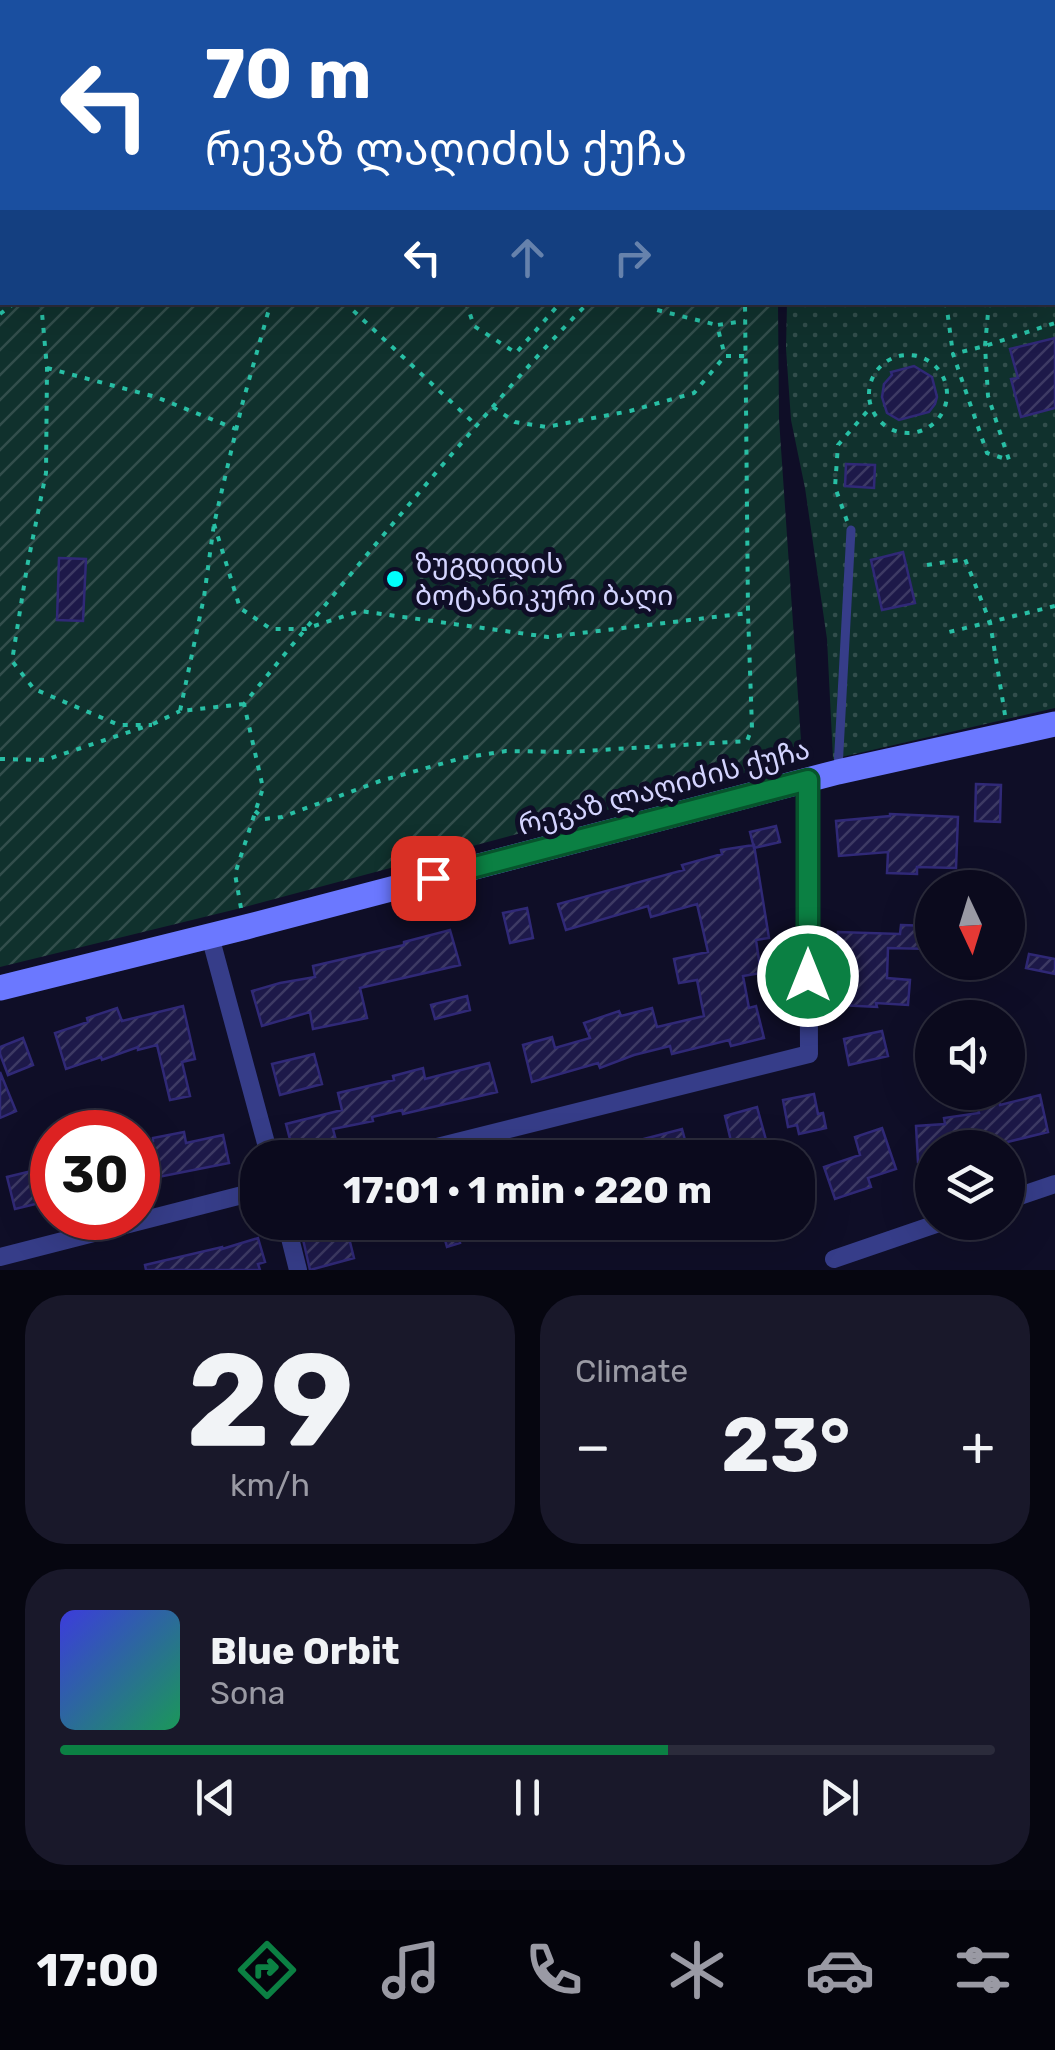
<!DOCTYPE html>
<meta charset="utf-8">
<style>
:root{--surface:#0b0a1d;--page:#19182a;--text:#f1f3f6;--muted:#9a9aa4;--line:#2b2b3b;--accent:#0b8043}
body{margin:0;font-family:Rubik,"Noto Sans Georgian",sans-serif;background:var(--page);color:var(--text);height:100vh;display:flex;flex-direction:column;font-size:38px;white-space:nowrap}
*{box-sizing:border-box;margin:0}
p{font-size:32px;color:var(--muted)}
.icon{flex:none;width:55px;height:55px;fill:none;stroke:currentColor;stroke-width:2;stroke-linecap:round;stroke-linejoin:round}
.map{position:relative;height:1270px;overflow:hidden}
.side{display:flex;flex-direction:column;gap:25px;padding:25px;background:#060610;flex:1}
.side>*{flex:none}
.top-card{position:absolute;left:0px;top:0px;width:1055px;height:305px;box-shadow:0 10px 40px #0002,0 0 0 2px var(--line);background:#1a4fa0;color:#fff;overflow:hidden}
.needle{width:65px;rotate:176deg}
.fabs{position:absolute;left:915px;top:870px;display:grid;gap:20px}
.fabs a{display:grid;place-items:center;width:110px;height:110px;border-radius:50%;background:var(--surface);box-shadow:0 10px 40px #0002,0 0 0 2px var(--line);font-size:50px}
.speed{position:absolute;left:30px;top:1110px;display:flex;gap:20px;font-size:50px;font-weight:700;text-align:center}
.speed>*{display:grid;place-content:center;width:130px;height:130px;border-radius:50%;background:var(--surface);box-shadow:0 10px 40px #0002,0 0 0 2px var(--line);line-height:1}
.speed .limit{border:15px solid #d22;background:#fff;color:#111}
.pin{position:absolute;display:grid;place-items:center;width:85px;height:85px;color:#fff;margin:-42px;border-radius:20px;box-shadow:0 5px 15px #0006}
.me{position:absolute;width:110px;margin:-55px;rotate:0deg;stroke-linejoin:round;filter:drop-shadow(0 0 8px #0008)}
.turn{display:flex;align-items:center;gap:35px;height:210px;padding:0 40px;font-size:45px}
.turn .icon{width:130px;height:130px;stroke-width:2.5}
.turn b{display:block;font-size:70px;line-height:85px}
.lanes{display:flex;align-items:center;height:95px;padding:0 40px;background:#0003;justify-content:center;gap:50px;direction:ltr}
.lanes .off{opacity:.35}
.big{font-size:75px;font-weight:700;line-height:1.1}
.side .tile{flex:1;display:flex;flex-direction:column;justify-content:center;gap:15px;min-width:0;padding:0 35px;border-radius:40px;background:var(--page)}
.side .dial{align-items:center;gap:0}
.dial b{font-size:130px;line-height:1}
.song{display:flex;align-items:center;gap:30px}
.cover{width:120px;height:120px;border-radius:15px;background:linear-gradient(135deg,hsl(240 70% 55%),hsl(150 70% 35%))}
.played{height:10px;border-radius:5px;background:linear-gradient(90deg,var(--accent) 65%,var(--line) 65%)}
.keys{display:flex;justify-content:space-around;direction:ltr}
.heat{display:flex;justify-content:space-between;align-items:center;font-size:55px;direction:ltr}
.side .tiles{flex:1;display:grid;gap:25px;grid-template-columns:1fr 1fr}
.tile:last-child{grid-column:span 2}
.trip{position:absolute;left:240px;top:1140px;width:575px;height:100px;border-radius:40px;background:var(--surface);box-shadow:0 10px 40px #0002,0 0 0 2px var(--line);font-weight:700;line-height:100px;text-align:center}
.tabs{display:flex;height:160px;justify-content:space-around;align-items:center;background:#04040c;color:var(--muted)}
.tabs .icon{width:70px;height:70px}
.tabs .active{color:var(--accent)}
.tabs b{font-size:45px;color:var(--text)}
.map>svg:first-child{display:block}
.grass{fill:url(#grass-dots)}
.garden{fill:url(#garden-furrows)}
.building{fill:url(#building-hatch);stroke:#302977;stroke-width:2.5}
.lines{fill:none;stroke-linecap:round;stroke-linejoin:round}
.path{stroke:#28bfa5;stroke-width:4;stroke-dasharray:5 8;stroke-linecap:butt}
.lane{stroke:#363d89;stroke-width:9}
.street{stroke:#363d89;stroke-width:18}
.secondary{stroke:#6b78ff;stroke-width:25}
.route-casing{stroke:#07532c;stroke-width:25}
.route{stroke:#0b8043;stroke-width:18}
.poi-dot{fill:#00fffb;stroke:#0f0e27;stroke-width:4}
.labels{text-anchor:middle;dominant-baseline:central;stroke-width:10;stroke-linejoin:round;paint-order:stroke}
.poi-label{font-size:28px;fill:#d4d4ff;stroke:#0f0e27;text-anchor:start}
.street-label{font-size:28px;fill:#d4d4ff;stroke:#0f0e27}
</style>
<div class="map">
<svg width="1055" height="1270" viewBox="0 0 1055 1270">
<defs>
<pattern id="grass-dots" width="8" height="8" patternUnits="userSpaceOnUse" patternTransform="scale(2.5)"><rect width="8" height="8" fill="#10312d"/><path d="M2 2h.1M6 6h.1" fill="none" stroke="#324e4c" stroke-width="1.8" stroke-linecap="round"/></pattern>
<pattern id="garden-furrows" width="10" height="10" patternUnits="userSpaceOnUse" patternTransform="scale(2.5)"><rect width="10" height="10" fill="#10312d"/><path d="M-1 1l2-2M0 10L10 0M9 11l2-2" fill="none" stroke="#324e4c"/></pattern>
<pattern id="building-hatch" width="6" height="6" patternUnits="userSpaceOnUse" patternTransform="scale(2.5)"><rect width="6" height="6" fill="#1d1949"/><path d="M-1 1l2-2M0 6l6-6M5 7l2-2" fill="none" stroke="#3d3a64"/></pattern>
</defs>
<rect width="100%" height="100%" fill="#0f0e27"/>
<path class="grass" d="M788,0H1055V708L833,759L827,639L805,488L791,420L786,349L787,303L1052,302V2H788Z"/>
<path class="garden" d="M0,0H788V2H2V302L778,303L779,419L801,740L793,760L241,908L0,967Z"/>
<path class="building" d="M1055,338V408L1021,417L1011,379L1018,378L1010,349Z
M914,366L932,377L937,397L935,404L929,412L899,420L887,413L882,397L884,384L892,375L891,372Z
M846,464L875,465L874,488L845,486Z
M903,552L915,603L882,610L871,560Z
M59,558L86,559L83,621L57,620Z
M976,784L1001,785L1000,822L975,821Z
M890,814L958,817L956,868L917,867V874L887,873L888,852L839,856L836,821L890,816Z
M776,826L780,842L754,848L750,832Z
M754,845L769,938L756,940L761,973L743,976L749,1008L756,1006L764,1038L731,1046L729,1040L672,1054L670,1046L634,1055L600,1068L598,1063L532,1082L523,1045L552,1037L555,1048L590,1038L584,1023L619,1011L621,1016L652,1008L657,1027L704,1016L697,980L679,983L674,959L708,952L697,904L651,917L648,906L566,930L558,904L684,870L682,865L722,854L721,850Z
M527,908L533,938L510,943L503,913Z
M901,925L932,926V949L888,948L887,978L910,980L908,1005L876,1003L877,1007L839,1005L840,964H838V932L900,934Z
M450,930L460,965L360,988L367,1018L313,1029L310,1012L262,1026L252,991L280,983L315,977L313,966L404,945V942Z
M1029,954L1055,959V974L1026,968Z
M467,996L470,1010L435,1019L431,1005Z
M183,1006L195,1059L182,1062L190,1096L170,1100L157,1045L138,1050V1047L102,1060L101,1057L66,1069L55,1033L88,1022L87,1018L117,1008L122,1021Z
M882,1031L888,1056L849,1065L844,1039Z
M23,1038L33,1065L8,1075L0,1054V1047Z
M314,1054L322,1084L280,1095L272,1064Z
M489,1063L497,1092L403,1114L402,1110L372,1117L373,1121L333,1129L337,1144L294,1155L286,1124L342,1110L338,1093L394,1080L393,1076L423,1068L425,1079Z
M0,1072L16,1111L0,1118Z
M974,1092H997L1000,1105L1040,1095L1048,1132L983,1148H932V1162H918L916,1126L945,1124L944,1118L979,1113Z
M814,1094L818,1114L823,1113L826,1128L799,1134L797,1125L788,1127L783,1100Z
M757,1107L769,1151L735,1158L725,1116Z
M882,1128L896,1169L868,1178L871,1187L835,1199L824,1167L860,1155L855,1137Z
M682,1129L690,1158H625L621,1145Z
M184,1132L186,1143L223,1135L229,1163L138,1181V1144L153,1141V1138Z
M52,1166V1200L15,1209L7,1177Z
M299,1222H345L354,1258L310,1270Z
M440,1222H454L460,1243L447,1247Z
M258,1238L265,1262L258,1264L260,1270H146L145,1265L222,1247V1249Z"/>
<g class="lines">
<path class="path" d="M104,0L106,2
M394,0L396,2
M554,0V2
M745,0V2
M172,2L181,0
M480,2L484,0
M651,2L661,0
M955,2V0
M1009,2V0
M1052,19H1055
M0,48H2
M1052,99L1055,101
M0,121L2,137
M1052,217L1055,214
M0,272L2,277
M41,302L47,368L46,473L27,567L12,661L34,689L119,725H152
M344,302L476,425
M466,302L474,326L516,353L561,302
M647,302L657,310L717,325
M946,302L953,354
M989,302L985,346L988,396L1009,460L987,453L953,354L985,346L1055,323
M0,314L16,302
M869 394a39 39 0 1 1 78 0a39 39 0 1 1-78 0Z
M744,356H725L717,325L745,321
M47,368L156,397L236,429
M493,407L515,422L546,427L630,411L694,393L725,356
M847,521L835,487L838,445L871,407
M214,524L240,608L271,629H305L360,611L548,637L748,613
M927,565L965,559L990,622L945,633
M244,704L180,711L204,597L214,524L242,405L271,302
M1005,715L990,622L1055,606
M153,724L180,711
M0,759L45,760L144,727
M255,811L264,819L282,817L380,781L462,758L506,751L567,752L747,741L752,728L748,613L745,302
M241,908L235,874L263,788L244,704C310,623 377,542 445,462C492,408 538,353 589,302"/>
<path class="lane" d="M838,769L851,530"/>
<path class="street" d="M210,936L270,1158
M393,1158L809,1054L808,781
M1008,1200L1055,1184
M286,1222L298,1270
M0,1257L258,1191
M834,1259L942,1222"/>
<path class="secondary" d="M0,988L246,927L838,772L1055,724"/>
</g>
<g class="lines">
<defs>
<path id="route" d="M433,878L808,780V976"/>
</defs>
<use href="#route" class="route-casing"/>
<use href="#route" class="route"/>
</g>
<circle class="poi-dot" cx="395" cy="579" r="10"/>
<g class="labels">
<g class="poi-label">
<text x="415" y="563">ზუგდიდის<tspan x="415" dy="32">ბოტანიკური ბაღი</tspan></text>
</g>
<g class="street-label">
<text transform="translate(664 787) rotate(-15)">რევაზ ლაღიძის ქუჩა</text>
</g>
</g>
</svg>
<div class="fabs">
<a><svg class="needle" viewBox="-14 -14 28 28"><path d="M0-13l5 13h-10z" fill="#e53935"/><path d="M0 13l5-13h-10z" fill="#9a9aa4"/></svg></a>
<a><svg class="icon" aria-label="sound" viewBox="0 0 24 24"><path d="M4 9h4l5-4v14l-5-4H4zM17 9q2 3 0 6"/></svg></a>
<a><svg class="icon" aria-label="layers" viewBox="0 0 24 24"><path d="M12 4l9 5-9 5-9-5zM3 14l9 5 9-5"/></svg></a>
</div>
<div class="speed"><div class="limit">30</div></div>
<div class="pin" style="left:433px;top:878px;background:#d93025"><svg class="icon" aria-label="arrive" viewBox="0 0 24 24"><path d="M6 21V4h12l-3 4 3 4H6"/></svg></div>
<svg class="me" style="left:808px;top:976px" viewBox="-20 -20 40 40"><circle r="17" fill="#0b8043" stroke="#fff" stroke-width="3"/><path d="M0-11L8 9 0 5-8 9z" fill="#fff"/></svg>
<div class="trip">17:01 · 1 min · 220 m</div>
<div class="top-card">
<div class="turn"><svg class="icon" aria-label="left" viewBox="0 0 24 24"><path d="M17 20v-9H6M10 6l-5 5 5 5"/></svg><div><b>70 m</b>რევაზ ლაღიძის ქუჩა</div></div>
<div class="lanes"><svg class="icon" aria-label="left" viewBox="0 0 24 24"><path d="M17 20v-9H6M10 6l-5 5 5 5"/></svg><svg class="icon off" aria-label="ahead" viewBox="0 0 24 24"><path d="M12 20V5M6 11l6-6 6 6"/></svg><svg class="icon off" aria-label="right" viewBox="0 0 24 24"><path d="M7 20v-9h11M14 6l5 5-5 5"/></svg></div>
</div>
</div>
<section class="side">
<div class="tiles">
<div class="tile dial"><b>29</b><p>km/h</p></div>
<div class="tile"><p>Climate</p>
<div class="heat"><a>−</a><b class="big">23°</b><a>+</a></div>
</div>
<div class="tile">
<div class="song"><i class="cover"></i><div><b>Blue Orbit</b><p>Sona</p></div></div>
<div class="played"></div>
<div class="keys"><svg class="icon" aria-label="previous" viewBox="0 0 24 24"><path d="M18 5L8 12l10 7zM5 5v14"/></svg><svg class="icon" aria-label="pause" viewBox="0 0 24 24"><path d="M8 5v14M16 5v14"/></svg><svg class="icon" aria-label="next" viewBox="0 0 24 24"><path d="M6 5l10 7-10 7zM19 5v14"/></svg></div>
</div>
</div>
</section>
<nav class="tabs">
<b>17:00</b>
<svg class="icon active" aria-label="directions" viewBox="0 0 24 24"><path d="M12 3l9 9-9 9-9-9zM9 14v-3h6M13 9l2 2-2 2"/></svg>
<svg class="icon" aria-label="music" viewBox="0 0 24 24"><path d="M9 18V5l10-2v13"/><circle cx="6" cy="18" r="3"/><circle cx="16" cy="16" r="3"/></svg>
<svg class="icon" aria-label="phone" viewBox="0 0 24 24"><path d="M5 4h4l2 5-3 2q2 4 5 5l2-3 5 2v4C11 20 4 13 5 4z"/></svg>
<svg class="icon" aria-label="climate" viewBox="0 0 24 24"><path d="M12 3v18M4 7l16 10M4 17L20 7"/></svg>
<svg class="icon" aria-label="car" viewBox="0 0 24 24"><path d="M5 17H2v-5l4-1 3-4h7l3 4 3 1v5h-3M9 17h6M6 11h13"/><circle cx="7" cy="17" r="2"/><circle cx="17" cy="17" r="2"/></svg>
<svg class="icon" aria-label="filters" viewBox="0 0 24 24"><path d="M4 7h16M4 17h16"/><circle cx="9" cy="7" r="2"/><circle cx="15" cy="17" r="2"/></svg>
</nav>
